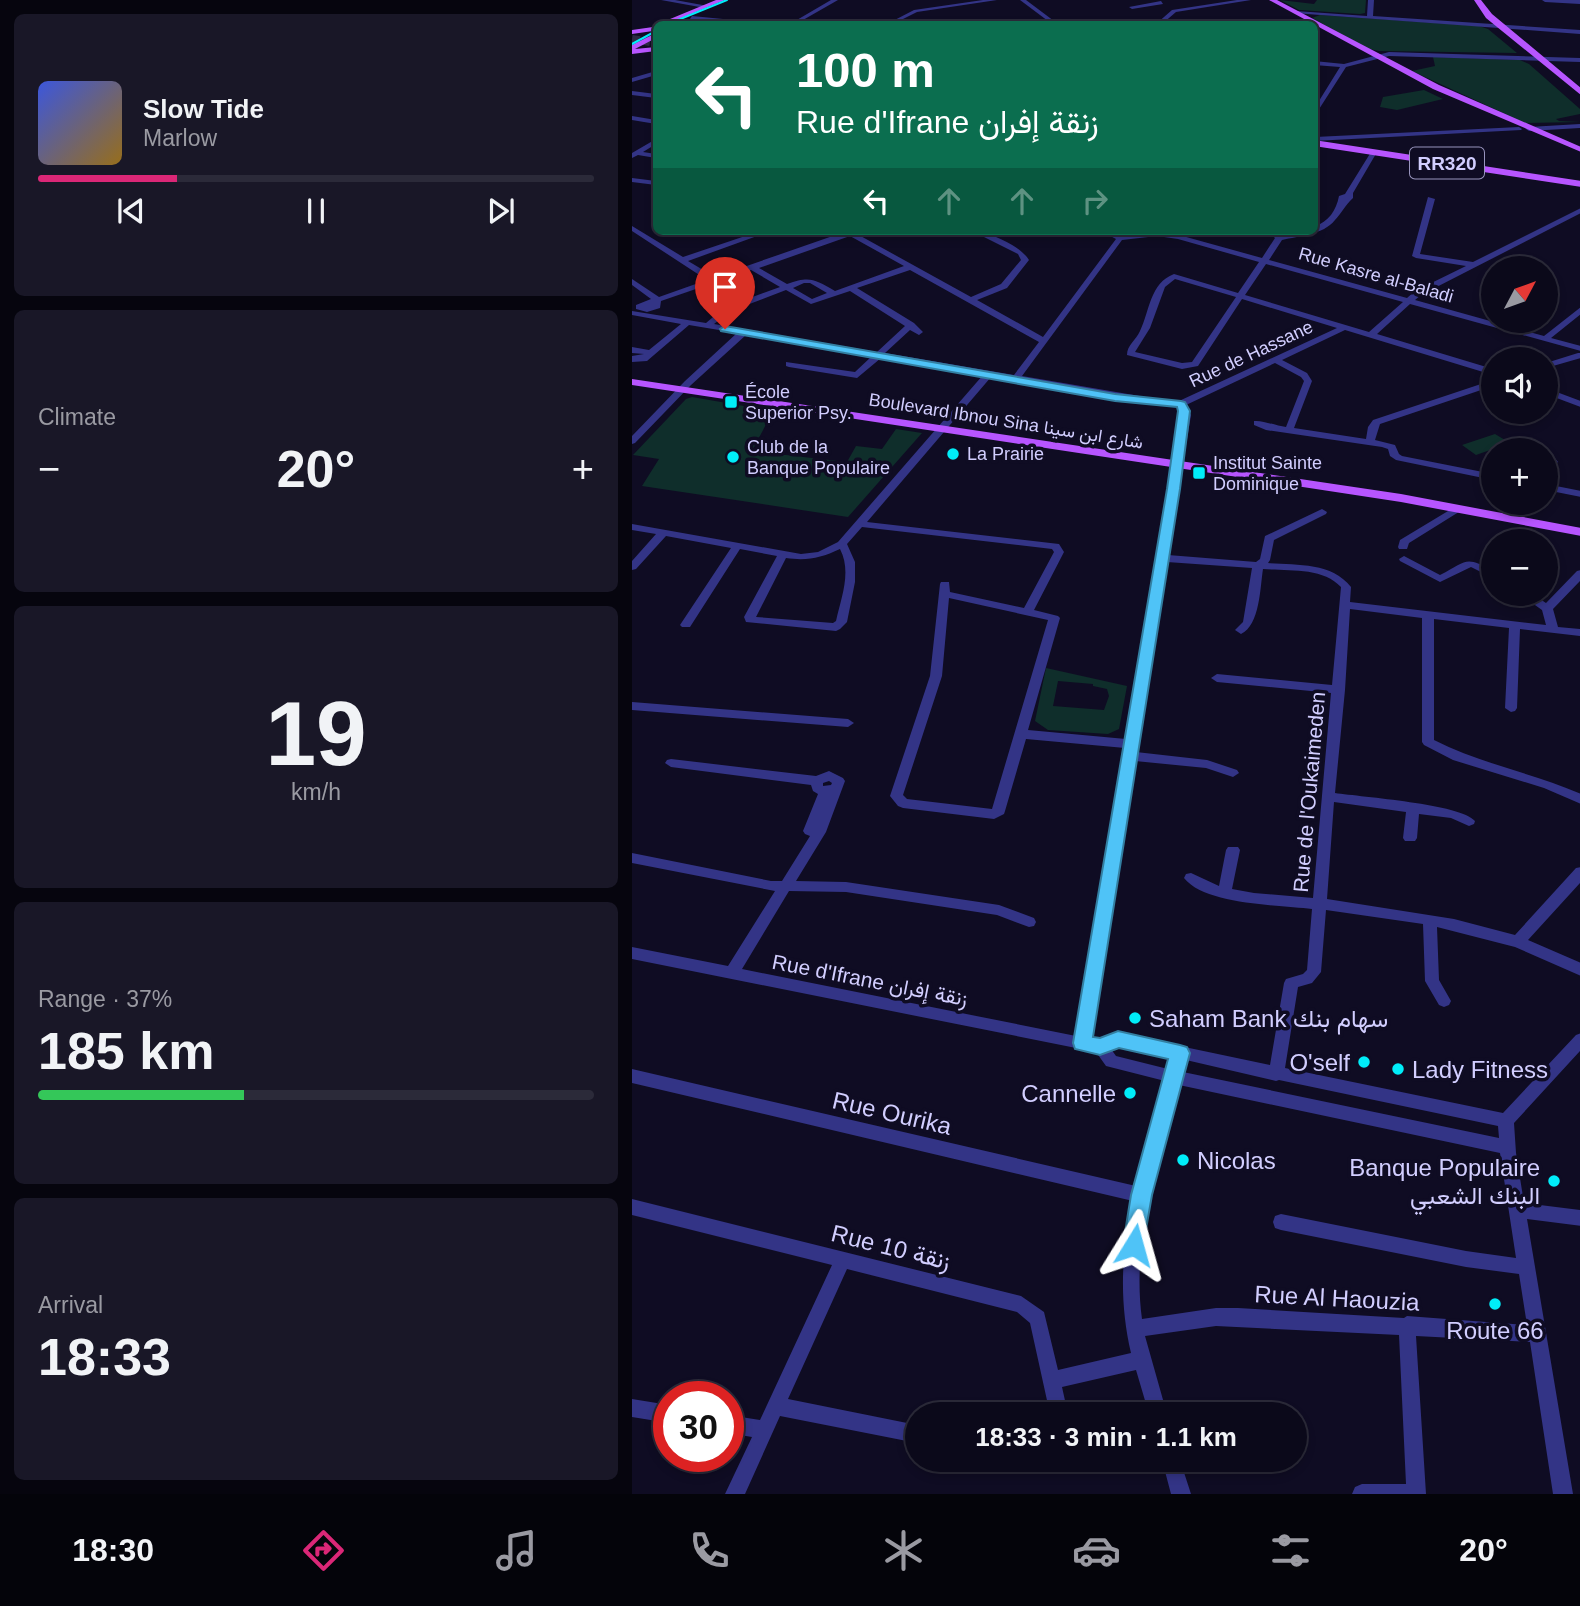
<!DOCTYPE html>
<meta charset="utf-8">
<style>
:root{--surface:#0b091a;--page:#191727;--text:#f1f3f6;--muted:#9a9aa2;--line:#2b2a39;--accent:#db2777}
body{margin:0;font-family:Helvetica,Vazirmatn,sans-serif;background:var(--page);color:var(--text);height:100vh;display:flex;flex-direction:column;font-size:26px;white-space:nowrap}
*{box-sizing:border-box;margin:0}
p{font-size:23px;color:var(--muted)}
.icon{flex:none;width:38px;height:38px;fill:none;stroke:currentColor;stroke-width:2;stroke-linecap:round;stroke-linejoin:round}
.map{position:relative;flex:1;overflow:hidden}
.details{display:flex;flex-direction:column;gap:14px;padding:14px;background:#06050e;width:632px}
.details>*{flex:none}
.hud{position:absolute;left:21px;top:21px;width:665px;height:214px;border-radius:10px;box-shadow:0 4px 10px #0003,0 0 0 2px var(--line);background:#0b6e4f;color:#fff;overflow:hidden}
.needle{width:46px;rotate:49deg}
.buttons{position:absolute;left:849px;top:256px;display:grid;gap:14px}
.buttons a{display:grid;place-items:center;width:77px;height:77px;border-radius:50%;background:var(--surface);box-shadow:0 4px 10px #0003,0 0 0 2px var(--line);font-size:35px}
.speed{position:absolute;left:21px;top:1381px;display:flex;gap:14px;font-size:35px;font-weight:700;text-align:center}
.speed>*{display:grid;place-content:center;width:91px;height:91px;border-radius:50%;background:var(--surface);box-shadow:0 4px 10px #0003,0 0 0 2px var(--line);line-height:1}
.speed .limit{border:10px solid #d22;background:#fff;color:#111}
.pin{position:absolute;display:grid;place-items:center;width:60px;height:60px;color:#fff;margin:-72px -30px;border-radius:50% 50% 50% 0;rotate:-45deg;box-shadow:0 0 7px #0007}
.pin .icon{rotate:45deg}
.me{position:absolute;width:77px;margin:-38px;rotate:8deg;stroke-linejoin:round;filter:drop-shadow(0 0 5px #0008)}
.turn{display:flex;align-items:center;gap:24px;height:147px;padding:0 28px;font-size:32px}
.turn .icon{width:91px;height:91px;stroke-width:2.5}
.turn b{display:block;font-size:49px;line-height:60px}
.lanes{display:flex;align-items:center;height:66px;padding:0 28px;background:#0003;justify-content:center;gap:35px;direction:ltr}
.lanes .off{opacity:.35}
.big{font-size:52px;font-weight:700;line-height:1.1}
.details .widget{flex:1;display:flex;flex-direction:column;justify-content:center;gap:10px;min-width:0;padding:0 24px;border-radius:10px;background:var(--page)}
.details .dial{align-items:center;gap:0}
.dial b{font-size:91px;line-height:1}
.song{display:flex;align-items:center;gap:21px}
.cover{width:84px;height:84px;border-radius:10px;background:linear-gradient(135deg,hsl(230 70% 55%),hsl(40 70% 35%))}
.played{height:7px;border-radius:4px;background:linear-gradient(90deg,var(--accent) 25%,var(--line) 25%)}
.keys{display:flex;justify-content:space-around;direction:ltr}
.heat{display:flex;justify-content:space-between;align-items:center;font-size:38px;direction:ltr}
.charge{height:10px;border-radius:5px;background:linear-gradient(90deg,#34c759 37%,var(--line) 0)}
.trip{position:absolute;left:273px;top:1402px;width:402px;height:70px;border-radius:35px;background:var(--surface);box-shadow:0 4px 10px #0003,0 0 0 2px var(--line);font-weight:700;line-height:70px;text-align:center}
.tabs{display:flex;height:112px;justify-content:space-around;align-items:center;background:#04040a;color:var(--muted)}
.tabs .icon{width:49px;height:49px}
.tabs .on{color:var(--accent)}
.tabs b{font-size:32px;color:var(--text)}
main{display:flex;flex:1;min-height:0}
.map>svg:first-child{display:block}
.green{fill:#0f2e2b;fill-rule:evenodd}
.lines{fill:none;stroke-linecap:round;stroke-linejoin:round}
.major-tunnel{stroke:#2c2944;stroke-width:8;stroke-dasharray:8 3.5;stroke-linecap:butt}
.minor{fill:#333486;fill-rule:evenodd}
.major{fill:#b755ff;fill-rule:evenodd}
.tram{stroke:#00edf9;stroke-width:2}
.route{fill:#4fc3f7;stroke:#337fa1;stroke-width:2}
.poi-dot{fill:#00edf9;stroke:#0f0c23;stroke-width:2.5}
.labels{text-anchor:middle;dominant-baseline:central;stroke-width:7;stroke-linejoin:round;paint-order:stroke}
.far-street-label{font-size:18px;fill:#d2ceff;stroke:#0f0c23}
.far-poi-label{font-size:18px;fill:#d2ceff;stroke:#0f0c23;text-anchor:start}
.shield{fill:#0f0c23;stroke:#9894bd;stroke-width:2}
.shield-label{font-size:19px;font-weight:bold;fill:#d2ceff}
.street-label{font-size:21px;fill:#d2ceff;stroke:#0f0c23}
.near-poi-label{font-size:24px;fill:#d2ceff;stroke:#0f0c23;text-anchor:start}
.near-street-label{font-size:24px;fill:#d2ceff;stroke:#0f0c23}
</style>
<main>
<section class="details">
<div class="widget">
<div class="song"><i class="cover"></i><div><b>Slow Tide</b><p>Marlow</p></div></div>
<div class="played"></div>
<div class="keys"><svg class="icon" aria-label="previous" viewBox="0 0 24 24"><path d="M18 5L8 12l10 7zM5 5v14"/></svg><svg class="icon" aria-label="pause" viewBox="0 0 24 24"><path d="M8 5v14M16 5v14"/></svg><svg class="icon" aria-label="next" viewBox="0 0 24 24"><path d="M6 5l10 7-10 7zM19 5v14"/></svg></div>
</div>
<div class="widget"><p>Climate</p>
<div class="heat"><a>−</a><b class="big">20°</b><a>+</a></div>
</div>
<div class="widget dial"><b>19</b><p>km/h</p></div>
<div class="widget"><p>Range · 37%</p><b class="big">185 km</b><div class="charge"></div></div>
<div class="widget"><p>Arrival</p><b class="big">18:33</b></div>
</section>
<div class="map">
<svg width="949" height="1494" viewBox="0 0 949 1494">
<rect width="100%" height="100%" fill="#0f0c23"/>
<path class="green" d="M648,0L682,4L685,0H734L733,13L728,14L667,10Z
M688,15L847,26L856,29L885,53L747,51L737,49L680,18Z
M801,57L888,60L897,64L948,109V114L924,119L927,121L948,122L893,123L780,71L803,66Z
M792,90L811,99L765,110L748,107L751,97Z
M60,397L141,411L120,451L215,462L224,446L250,449L264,429L290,433L216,517L10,486L27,459L1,455L54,399Z
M863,434L878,443L844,455L830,445Z
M414,668L495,686L487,729L476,734L416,730L403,721ZM426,681L461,684V686L475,689L477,696L472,710L421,706Z"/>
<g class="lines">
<path class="major-tunnel" d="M0,39L18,42"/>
<path class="minor" d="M29,0H43L76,6L73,8Z
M199,0H206L164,24H158Z
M351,0H365L285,12L261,24H255L282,10Z
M388,0H394L426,24H420Z
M605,0H619L544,12L530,24H524L540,10Z
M736,0H742L741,16L949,30V34L661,13L664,11L735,16Z
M910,0H949V4L913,2Z
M529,1L531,4L500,9L497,7Z
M60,16L122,22L125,24H110L58,19Z
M619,22L622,23L623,24H617Z
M757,52L949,58V62L757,56L714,67L682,117V109L708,67L682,65V61L712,64Z
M24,71V75L0,82V78Z
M0,91L24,94V98L0,95Z
M0,116L24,120V124L0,120Z
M949,124V128L897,131L894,129L897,127Z
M887,127L890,129L889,130L682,141L683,137Z
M24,139V144L11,152L24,154V158L6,155L0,158V153Z
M742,150L745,152L721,193V198C713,205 710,213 703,220C691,235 667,236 650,240L637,260L775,298L783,291L834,266L784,258L780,256L796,197L803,199L788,254L841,262L949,208V213L789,295L783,300L912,336L949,307V314L919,338L949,346V351L778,304L745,334L861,369V375L713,330L650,360L675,373L680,381L662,428L734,439L736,427L741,420L861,380V386L748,424L743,440L763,445L767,454L770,456L861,474V480L764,460L758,456L756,449L750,447L634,430L622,425V421C631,420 644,426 654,427L672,381L669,377L643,363L554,405L559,415L536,555L624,562L628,559L633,536L690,509L695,512L694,514L642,540L638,560L636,563C664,565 700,562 719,587L718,602L914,625L910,610L886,593H899L914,603L945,571L949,570V580L921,609L926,627L949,629V636L888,629L885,708L883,711L879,712L873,708L877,628L802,619V740C849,764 901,773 949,794V804L912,788L821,760L792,745L790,742V618L718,609L713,690L703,793C730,797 829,804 843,821L842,824L837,826L819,818L787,814L785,838L783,841H773L771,838L774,812L702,802L695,899L822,919L883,935L944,868L949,867V882L896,940L949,963V976L883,947L805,927L807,980L819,1001L817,1005L812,1007L807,1005L793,981L791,924L694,910L689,972L680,983L666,987L653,1068L871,1113L944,1035L949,1033V1050L882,1123L884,1153L892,1203L949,1210V1226L895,1219L941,1494H921L898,1342L784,1336L794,1494H720L723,1487L730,1484H774L767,1335L584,1326L513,1336L535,1414H517L504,1370L430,1387L436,1414H418L398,1323L385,1312L215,1269L156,1399L285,1425V1443L148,1416L113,1494H93L120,1437L96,1433V1415L128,1420L200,1265L0,1215V1199L389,1296L412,1312L426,1370L499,1353C487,1302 489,1251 501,1201L0,1083V1069L504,1186L533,1081L474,1066L464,1052L0,959V947L96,966L143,891L0,863V853L139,881H150L178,836L173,834L171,831L186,794L181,791L179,785L39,767L33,763L35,760L39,759L184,776L197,771L211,778L213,781L194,832L164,881L214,882L367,905L402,918L404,922L402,926L397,927L365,915L214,892L157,891L110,969L444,1036L493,748L394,739L373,811L372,814L362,819L271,808L266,806L258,796L298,676L308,584L309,582H317L318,592L392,608L422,552L420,549L230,527L215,544L223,562V582L215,622L208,629L204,631L114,622L112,617L145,556L108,549L58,627H50L48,625L99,548L34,536L4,569L0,570V561L24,534L0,530V524L169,554L186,552L206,542L351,375L249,358L225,378L157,367L154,366V362L223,372L240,356L114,335L59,385L3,443L0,444V436L53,381L105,333L57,325L15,361L0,362V356L12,354L0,353V347L17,350L49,324L0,315V311L74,323L93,307L148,287L119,270L29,301L28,308L15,312L4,309V305L19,299L0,285V279L27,297L75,280L0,231V226L51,257L128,231H139L56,261L83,277L215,231H229L225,234L339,297L369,284L389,260L386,254L340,231C356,231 389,246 397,260L375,288L345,300L411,337L484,239L469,231H479L489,236L525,232L547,235L630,258L643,238L635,231H643L649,235L669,231H682V227C697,221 704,211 707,196L713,194L739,152ZM218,236L272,266L203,291C182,279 178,276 155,284L127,268ZM525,236L546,239L627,262L606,293L542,274C518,283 518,310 508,331C504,340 495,345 495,355L550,369L566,366L610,299L705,328L547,401H537L390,376L490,240ZM634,264L771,302L737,332L613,295ZM278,270L407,342L382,375L253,353L278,330L287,335L291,332L282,323L225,288ZM543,279L604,297L560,362L550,363L503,352L518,328L533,287ZM172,283H178L195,293L180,299L161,288ZM154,290L179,304L218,291L273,326L245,352L82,324L99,311ZM359,377L379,380L383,383L387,381L546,407L549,415L494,739L396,730L428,618L426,616L402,610L432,552L427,544L235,522ZM208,549C220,572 209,598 204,621L201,623L124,617L154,558C175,561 189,558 208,549ZM535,562L620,568L611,622L603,630L609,634C628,625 628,588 631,569C656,571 691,567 709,587L700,685L585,674L579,678L585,682L699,693L681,898L622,893L600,889L608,850L606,847H596L594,850L587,886L559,873L554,874L552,878C573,905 648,905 680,909L675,970L671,974L654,979L652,983L638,1065L486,1033L468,1040L458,1038L503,761L574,768L601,777L607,773L605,770L575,760L504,752ZM317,598L416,620L360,809L275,799L271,795L310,676ZM197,781L200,783L199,785L191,786V783ZM487,1046L539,1057L536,1069L484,1056L479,1049ZM554,1060L644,1081L647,1080L866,1126L867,1138L551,1072ZM547,1085L868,1153L884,1258L834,1251L649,1214L643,1216L641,1222L643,1228L649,1230L834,1267L887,1274L895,1325L775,1316L772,1318L606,1308H584L510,1319C499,1240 527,1160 547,1085Z
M0,178L24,181V185L0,182Z
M946,353H949V358L914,368V363Z
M914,388L949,401V407L914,394Z
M914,450L917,451L926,462L914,470V463L916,461L914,459Z
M914,484L949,491V497L914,490Z
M826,505L831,508L830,510L777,543L775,549H767L766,547L768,540Z
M772,556L808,575C835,561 833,555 861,571V578L839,567L808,582L768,561L767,559Z
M0,702L216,719L222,723L216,727L0,710Z
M0,1399L37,1405V1423L0,1417Z
M530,1460H548L559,1494H539Z"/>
<path class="major" d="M84,0H93L35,24H26Z
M637,0H645L807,85L949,147V152L801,89Z
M842,0H849L860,14L949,88V95L854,18Z
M21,27V31L0,34V30Z
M24,33V38L3,49L24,47V51L0,54V45Z
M682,140L949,181V187L682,146Z
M0,379L769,494L949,528V536L769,502L0,385Z"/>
<path class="tram" d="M36,24L95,0
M0,44L24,31"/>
</g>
<path class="route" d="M93,326L483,394L549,401L553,402L558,411L548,489L461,1037L468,1038L486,1031L548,1045L555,1047L558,1053L520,1195L510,1252L502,1255L494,1252L491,1245L499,1195L536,1059L487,1048L468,1055L443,1049L441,1043L535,489L546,411L545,407L483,401L89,331L88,329Z"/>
<g class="poi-dot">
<rect x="92" y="395" width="14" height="14" rx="3.5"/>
<circle cx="321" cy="454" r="7"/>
<circle cx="101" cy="457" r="7"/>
<rect x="560" y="466" width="14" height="14" rx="3.5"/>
<circle cx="503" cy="1018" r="7"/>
<circle cx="732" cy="1062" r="7"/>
<circle cx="766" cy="1069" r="7"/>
<circle cx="498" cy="1093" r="7"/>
<circle cx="551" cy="1160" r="7"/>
<circle cx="922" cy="1181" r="7"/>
<circle cx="863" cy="1304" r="7"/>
</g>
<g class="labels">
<g class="far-street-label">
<text transform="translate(744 275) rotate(16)">Rue Kasre al-Baladi</text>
<text transform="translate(619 354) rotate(-25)">Rue de Hassane</text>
<text transform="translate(374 421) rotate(9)">Boulevard Ibnou Sina شارع ابن سينا</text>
</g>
<g class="far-poi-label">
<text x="113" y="392">École<tspan x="113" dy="21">Superior Psy.</tspan></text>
<text x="115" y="447">Club de la<tspan x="115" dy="21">Banque Populaire</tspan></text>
<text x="335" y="454">La Prairie</text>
<text x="581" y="463">Institut Sainte<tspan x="581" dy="21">Dominique</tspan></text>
</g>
<rect class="shield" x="778" y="147.5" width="74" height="31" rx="5"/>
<g class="shield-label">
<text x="815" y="163">RR320</text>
</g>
<g class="street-label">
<text transform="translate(677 792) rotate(-85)">Rue de l'Oukaimeden</text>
<text transform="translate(238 980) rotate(11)">Rue d'Ifrane زنقة إفران</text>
</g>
<g class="near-poi-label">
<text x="517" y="1018">Saham Bank سهام بنك</text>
<text x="718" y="1062" text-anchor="end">O'self</text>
<text x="780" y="1069">Lady Fitness</text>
<text x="484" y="1093" text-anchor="end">Cannelle</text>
<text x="565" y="1160">Nicolas</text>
<text x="908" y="1167" text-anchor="end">Banque Populaire<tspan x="908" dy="28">البنك الشعبي</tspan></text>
<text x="863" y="1330" text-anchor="middle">Route 66</text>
</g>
<g class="near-street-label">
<text transform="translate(260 1113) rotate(13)">Rue Ourika</text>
<text transform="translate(259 1247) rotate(14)">Rue 10 زنقة</text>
<text transform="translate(705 1298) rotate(3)">Rue Al Haouzia</text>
</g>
</g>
</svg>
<div class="buttons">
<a><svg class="needle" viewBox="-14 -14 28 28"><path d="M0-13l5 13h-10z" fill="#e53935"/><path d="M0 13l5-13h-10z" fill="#9a9aa2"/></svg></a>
<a><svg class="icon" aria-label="sound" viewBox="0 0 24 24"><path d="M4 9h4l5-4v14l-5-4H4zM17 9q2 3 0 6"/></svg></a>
<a>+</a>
<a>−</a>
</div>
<div class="speed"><div class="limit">30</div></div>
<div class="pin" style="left:93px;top:329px;background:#d93025"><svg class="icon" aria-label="arrive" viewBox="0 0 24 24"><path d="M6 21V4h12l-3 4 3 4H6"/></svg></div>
<svg class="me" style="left:502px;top:1245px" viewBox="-20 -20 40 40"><path d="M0-17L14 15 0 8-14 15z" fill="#4fc3f7" stroke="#fff" stroke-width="4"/></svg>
<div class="trip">18:33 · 3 min · 1.1 km</div>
<div class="hud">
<div class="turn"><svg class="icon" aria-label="left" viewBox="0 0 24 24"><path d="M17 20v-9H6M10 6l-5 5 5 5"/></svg><div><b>100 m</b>Rue d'Ifrane زنقة إفران</div></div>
<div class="lanes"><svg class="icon" aria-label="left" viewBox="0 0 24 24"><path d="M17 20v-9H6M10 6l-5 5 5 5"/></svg><svg class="icon off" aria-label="ahead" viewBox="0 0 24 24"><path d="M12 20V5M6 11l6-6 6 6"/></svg><svg class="icon off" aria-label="ahead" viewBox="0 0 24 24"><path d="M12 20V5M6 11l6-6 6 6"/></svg><svg class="icon off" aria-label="right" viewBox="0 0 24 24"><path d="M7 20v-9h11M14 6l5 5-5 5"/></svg></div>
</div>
</div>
</main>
<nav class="tabs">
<b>18:30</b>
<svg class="icon on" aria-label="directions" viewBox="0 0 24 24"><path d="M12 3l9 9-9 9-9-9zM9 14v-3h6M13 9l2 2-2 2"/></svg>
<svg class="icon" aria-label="music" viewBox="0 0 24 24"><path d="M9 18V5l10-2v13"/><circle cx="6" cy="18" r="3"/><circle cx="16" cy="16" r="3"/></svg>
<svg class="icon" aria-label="phone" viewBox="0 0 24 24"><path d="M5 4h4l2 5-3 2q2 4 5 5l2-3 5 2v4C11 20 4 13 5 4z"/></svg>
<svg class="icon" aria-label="climate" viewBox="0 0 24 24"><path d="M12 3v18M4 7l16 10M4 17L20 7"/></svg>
<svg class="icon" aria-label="car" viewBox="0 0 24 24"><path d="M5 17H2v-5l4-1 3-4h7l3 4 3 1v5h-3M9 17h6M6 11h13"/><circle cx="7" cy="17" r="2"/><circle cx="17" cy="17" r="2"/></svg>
<svg class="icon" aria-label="filters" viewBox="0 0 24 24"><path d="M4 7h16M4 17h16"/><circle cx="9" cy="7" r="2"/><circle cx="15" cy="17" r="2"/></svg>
<b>20°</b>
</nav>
